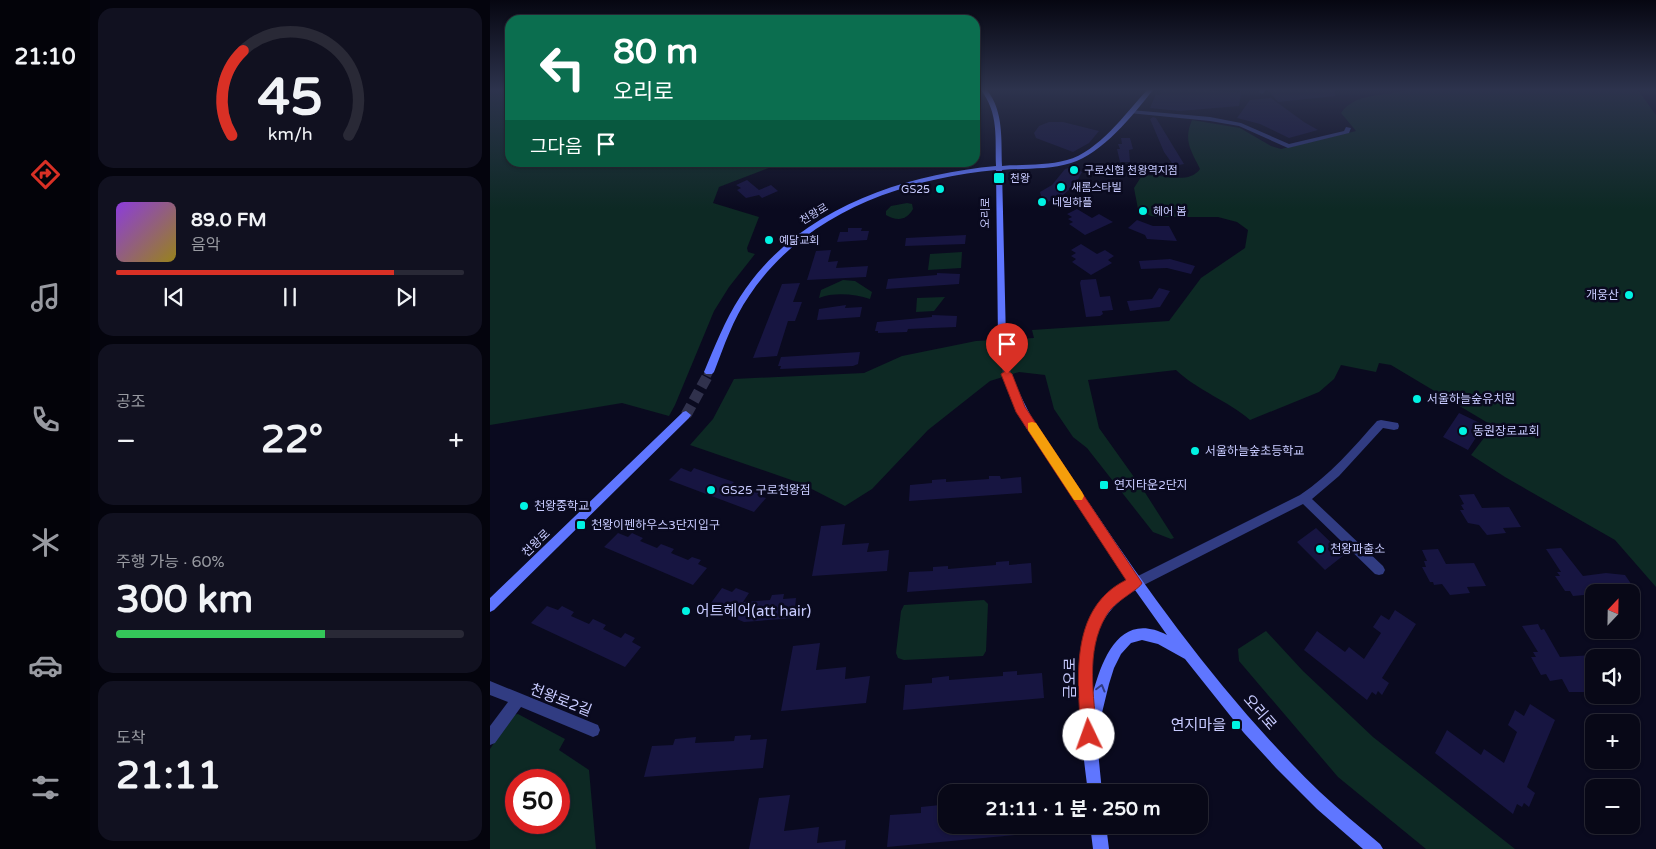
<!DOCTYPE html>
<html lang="ko">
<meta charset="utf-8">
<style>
:root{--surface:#080817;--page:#111120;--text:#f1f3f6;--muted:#989aa1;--line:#292936;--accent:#d93025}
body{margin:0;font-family:"Varela Round","Noto Sans KR",sans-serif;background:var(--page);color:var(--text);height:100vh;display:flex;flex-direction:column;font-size:19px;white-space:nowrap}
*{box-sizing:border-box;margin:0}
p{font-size:16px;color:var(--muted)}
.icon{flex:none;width:28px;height:28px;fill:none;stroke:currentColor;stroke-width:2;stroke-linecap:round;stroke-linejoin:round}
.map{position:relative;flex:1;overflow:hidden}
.drawer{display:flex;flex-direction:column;gap:8px;padding:8px;background:#04040d;width:400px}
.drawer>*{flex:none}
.guide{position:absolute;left:15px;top:15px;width:475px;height:152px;border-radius:15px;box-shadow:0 1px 4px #0004,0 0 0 1px var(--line);background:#0b6e4f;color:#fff;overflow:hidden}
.needle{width:32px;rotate:22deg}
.buttons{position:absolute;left:1095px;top:584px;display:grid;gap:10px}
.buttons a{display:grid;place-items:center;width:55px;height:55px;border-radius:10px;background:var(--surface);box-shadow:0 1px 4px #0004,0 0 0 1px var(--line);font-size:25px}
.speed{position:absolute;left:15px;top:769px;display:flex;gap:10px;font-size:25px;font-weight:700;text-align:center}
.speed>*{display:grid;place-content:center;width:65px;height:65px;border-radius:50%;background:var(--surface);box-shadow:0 1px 4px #0004,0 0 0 1px var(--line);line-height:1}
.speed .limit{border:8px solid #d22;background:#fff;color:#111}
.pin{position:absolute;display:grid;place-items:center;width:42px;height:42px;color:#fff;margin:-51px -21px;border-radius:50% 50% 50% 0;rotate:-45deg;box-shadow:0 0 5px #0007}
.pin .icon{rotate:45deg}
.me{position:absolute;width:55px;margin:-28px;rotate:357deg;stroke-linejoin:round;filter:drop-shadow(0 0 4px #0008)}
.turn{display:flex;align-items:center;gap:18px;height:105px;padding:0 25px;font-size:22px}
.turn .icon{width:65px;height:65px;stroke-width:2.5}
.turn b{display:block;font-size:35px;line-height:42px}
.then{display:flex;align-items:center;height:48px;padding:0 25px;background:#0003;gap:10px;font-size:19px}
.big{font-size:38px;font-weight:700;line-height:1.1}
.drawer .card{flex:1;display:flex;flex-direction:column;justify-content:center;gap:8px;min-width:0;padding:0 18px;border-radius:15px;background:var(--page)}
.drawer .dial{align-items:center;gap:0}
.dial svg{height:130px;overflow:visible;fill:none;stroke:var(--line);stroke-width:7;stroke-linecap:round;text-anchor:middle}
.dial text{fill:var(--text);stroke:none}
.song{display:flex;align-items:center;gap:15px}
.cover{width:60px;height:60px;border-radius:8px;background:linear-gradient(135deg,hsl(270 70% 55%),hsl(50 70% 35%))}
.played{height:5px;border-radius:2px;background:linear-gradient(90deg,var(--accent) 80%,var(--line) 80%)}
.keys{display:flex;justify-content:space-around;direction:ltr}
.heat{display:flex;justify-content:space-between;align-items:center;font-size:28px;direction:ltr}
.charge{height:8px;border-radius:4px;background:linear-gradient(90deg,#34c759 60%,var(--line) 0)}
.trip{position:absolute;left:448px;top:784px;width:270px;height:50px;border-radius:15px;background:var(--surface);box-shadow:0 1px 4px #0004,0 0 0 1px var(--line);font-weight:700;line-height:50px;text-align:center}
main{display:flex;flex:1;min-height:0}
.tab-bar{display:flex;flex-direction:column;width:90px;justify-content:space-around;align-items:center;background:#030309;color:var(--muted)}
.tab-bar .icon{width:35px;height:35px}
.tab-bar .current{color:var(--accent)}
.tab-bar b{font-size:22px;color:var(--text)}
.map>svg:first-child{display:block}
.green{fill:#0d2924;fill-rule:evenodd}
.building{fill:#171541}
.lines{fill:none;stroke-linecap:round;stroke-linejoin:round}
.secondary-tunnel-far1{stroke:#30314c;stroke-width:8;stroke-dasharray:8 4.5;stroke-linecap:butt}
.secondary-tunnel{stroke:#30314c;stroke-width:11;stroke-dasharray:11 5;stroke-linecap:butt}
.street{fill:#313c82;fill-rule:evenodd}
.secondary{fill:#5f76ff;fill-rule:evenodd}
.oneway{stroke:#303b84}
.route{fill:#d93025;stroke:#8d1f18}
.slow{fill:#f59e0b}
.poi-dot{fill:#00f3e3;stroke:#0a0a1f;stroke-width:2}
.labels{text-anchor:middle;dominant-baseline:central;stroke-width:5;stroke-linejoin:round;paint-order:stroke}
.far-poi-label{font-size:11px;fill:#c8cbff;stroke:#0a0a1f;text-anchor:start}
.far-street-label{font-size:11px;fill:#c8cbff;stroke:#0a0a1f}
.poi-label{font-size:12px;fill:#c8cbff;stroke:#0a0a1f;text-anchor:start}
.street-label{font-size:12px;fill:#c8cbff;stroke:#0a0a1f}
.near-poi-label{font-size:15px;fill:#c8cbff;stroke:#0a0a1f;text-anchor:start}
.near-street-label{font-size:15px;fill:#c8cbff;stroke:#0a0a1f}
</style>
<main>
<nav class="tab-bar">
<b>21:10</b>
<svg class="icon current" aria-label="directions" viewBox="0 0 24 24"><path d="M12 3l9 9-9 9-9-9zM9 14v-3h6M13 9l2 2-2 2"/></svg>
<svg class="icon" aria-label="music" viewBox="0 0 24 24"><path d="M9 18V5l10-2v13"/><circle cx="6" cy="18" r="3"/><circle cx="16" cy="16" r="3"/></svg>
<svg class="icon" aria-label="phone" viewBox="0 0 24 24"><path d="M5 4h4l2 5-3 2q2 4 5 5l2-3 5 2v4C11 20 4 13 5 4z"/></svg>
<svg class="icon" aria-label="climate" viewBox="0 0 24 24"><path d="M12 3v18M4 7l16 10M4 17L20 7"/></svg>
<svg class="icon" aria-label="car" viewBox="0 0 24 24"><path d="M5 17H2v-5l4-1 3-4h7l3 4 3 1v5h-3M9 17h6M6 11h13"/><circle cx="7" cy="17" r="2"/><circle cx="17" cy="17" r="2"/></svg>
<svg class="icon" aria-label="filters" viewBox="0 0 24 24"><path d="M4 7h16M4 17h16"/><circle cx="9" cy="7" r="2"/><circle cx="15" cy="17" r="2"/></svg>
</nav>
<section class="drawer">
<div class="card dial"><svg viewBox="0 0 100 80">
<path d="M14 69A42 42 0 1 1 86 69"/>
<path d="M14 69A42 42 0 0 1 21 17" stroke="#d93025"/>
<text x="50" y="56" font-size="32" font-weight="700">45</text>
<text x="50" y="72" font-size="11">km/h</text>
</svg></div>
<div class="card">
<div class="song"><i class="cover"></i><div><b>89.0 FM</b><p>음악</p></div></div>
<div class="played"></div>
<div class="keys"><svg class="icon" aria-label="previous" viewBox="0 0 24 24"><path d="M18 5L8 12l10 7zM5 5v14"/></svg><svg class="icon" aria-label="pause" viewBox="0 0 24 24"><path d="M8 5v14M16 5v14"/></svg><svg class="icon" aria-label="next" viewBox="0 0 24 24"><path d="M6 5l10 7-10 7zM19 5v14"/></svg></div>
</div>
<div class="card"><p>공조</p>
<div class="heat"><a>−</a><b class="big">22°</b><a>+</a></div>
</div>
<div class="card"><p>주행 가능 · 60%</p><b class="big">300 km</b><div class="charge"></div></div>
<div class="card"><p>도착</p><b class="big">21:11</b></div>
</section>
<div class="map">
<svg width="1166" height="849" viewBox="0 0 1166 849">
<rect width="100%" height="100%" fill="#0a0a1f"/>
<path class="green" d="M0,90H20V162L292,163L229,187L223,203L269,217L257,248L258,252L265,254L239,287L224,311L185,405L179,416L132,403L0,425Z
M916,90H1148L1166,115V587L1125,540L1015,477L981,455L1003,426L901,365L889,363L886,372L851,365L844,379L829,392L760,420C737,400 708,391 686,370L598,380L609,428L654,491L684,538L681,539L663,532L597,448L583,437L564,409L555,375L529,372L500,381L438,430L382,489L355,506L310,483L200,445L223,419L244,379L374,373L412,356L486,341L544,338L542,330L679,321L711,278L755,248L758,230L747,222L728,217H670L661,216L648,209L644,188L651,177C668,171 697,187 710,169C701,150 693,141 702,120L750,128L781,146L791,149L866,131L851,113C866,92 893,97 916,90Z
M417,203L422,204L423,209C416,221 407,221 396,215V211L401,206Z
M472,252L471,268L438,270L440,254Z
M353,280L365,281L382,292L380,299C365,294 344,292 329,298L331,290Z
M455,297L444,311L426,312L427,298Z
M494,600L498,604L496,651L493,656L414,660L408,658L406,653L411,611L414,605Z
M776,631L813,671L883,737L1025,849H936L848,777L749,661L748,649Z
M28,714L75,739L69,750L99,770L106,849H0V749L22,715ZM26,780H69V822H26Z"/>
<path class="building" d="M671,90H717L751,93L749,106L690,111L660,108L666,94L670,95Z
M778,90H845V96L788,102Z
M781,98L814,122L828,130L799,138L770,124L747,118L760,100Z
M663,117L666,118L694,164L684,166L674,152L660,119Z
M559,122H573L609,131L599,143L583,152L546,138L544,133L549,126Z
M631,138H640L643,149L639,150L640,162H630L627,149H630L628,144H632Z
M582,167L592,172L585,185L573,195L553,204L550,192L562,185L575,169Z
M257,180L269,190L281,185L288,191L272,198L269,195L256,198L247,190L251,188L246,185Z
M587,209L602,218L609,214L623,222L595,235L579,224L583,222L578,219L582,217L577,214Z
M647,220L663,226H679L687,241L657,239L655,235L638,228Z
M358,228H372L371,231H379L377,240L347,242L350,232H358Z
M476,235L475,244L415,246L416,238Z
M591,244L607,254L615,250L624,256L618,260L622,263L601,275L582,262L586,259L581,256L586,253L581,250Z
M341,250L338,262L348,261L346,268L378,266L376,277L317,280L326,251Z
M680,259L705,266L701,274L677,268L651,269L649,261Z
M447,273L470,274L469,284L396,289L398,279L447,275Z
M606,279L610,297L620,296L623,310L612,311L613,314L610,316L596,317L590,283L591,280Z
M310,283L303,302H312L305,321H298L287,356L263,358L292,284Z
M669,288L680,291L670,307L640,311L637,301L662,299Z
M356,305L355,308L372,307L370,317L327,320L329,309Z
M442,315L467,316L466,327L418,329L417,332L388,333V331H385L387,322L442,317Z
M370,352L368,364L363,366L290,369L291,366H288L291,357Z
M969,413L994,425L978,450L953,437Z
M191,468L201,472L204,468L232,478L244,482L241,485L258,492L260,488L270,492L267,495L276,498L264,512L179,480Z
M499,476H510L511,479L531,477L532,493L419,501L420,485L442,483V480L456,479V482L499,479Z
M984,494L992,508L1019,507L1031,527L1013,528L1016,533L997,535L989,525L978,523L970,510H974L971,505L974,504L969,495Z
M355,524L352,545L379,543L377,552L399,550L397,571L322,576L331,526Z
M826,528L854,555L835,570L807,542Z
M128,533L138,537L142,533L153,538L150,541L167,548L171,544L184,549L181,553L198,560L202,557L211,560L208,564L217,568L203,585L114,547Z
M1071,548L1093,576L1116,573L1135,575L1146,591L1104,592V609L1094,595L1083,596L1080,591H1075L1065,576H1070L1067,572H1071L1056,549Z
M948,549L956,564L984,563L996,586L977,587L980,593L960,595L952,584L944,585L943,582H940L932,567H936L934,561H937L932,550Z
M519,561V565L541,563L542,583L417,592L419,572L443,571V567L458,566V569L506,565V562Z
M232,588L242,592L246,588L259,593L253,602L280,600L282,595L294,594L293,599L306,598L304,618L254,622L218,607Z
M57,606L68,610L72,606L84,612L81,616L99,624L103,619L116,625L113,629L131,638L135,633L145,638L142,642L151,647L135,667L41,623Z
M905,610L926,624L892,678L899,683L892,695L888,691L886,695L882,692L877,700L814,650L827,631L855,652L859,647L874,659L891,633L883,627L891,615L899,620Z
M1048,624L1051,630L1054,629L1070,657L1104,655V692H1079L1072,679L1060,681L1056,674L1051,675L1041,657H1046L1043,652H1048L1032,626Z
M330,643L326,670L356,667L355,679L380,676L376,703L291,711L303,646Z
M527,671V675L552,673L554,698L413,710L415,685L442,683V678L459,676V680L513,676V672Z
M1040,704L1065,720L1037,787L1045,793L1039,807L1034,803L1032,807L1027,804L1023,814L945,753L957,730L991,755L994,749L1014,763L1027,732L1018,725L1025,710L1034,716Z
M261,735L260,740L277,739L273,768L154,777L162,746L183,745L185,739L206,737L205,743L244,741L245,736Z
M300,795L294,831L329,827L327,843L356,840L355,849H259L269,798Z
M450,805L449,810L456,809V825H569V831L397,847L400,815L431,813V807Z"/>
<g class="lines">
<path class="secondary-tunnel-far1" d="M512,340L517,374
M217,376L219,372"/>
<path class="secondary-tunnel" d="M196,415L218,375"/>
<path class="street" d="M770,90H776L772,94L769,92Z
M641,110L720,117L751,123L799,144L854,131L856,127L861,128L859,133L798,148L749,126L720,121L639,113L638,112Z
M891,420L908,423L909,426L908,429L904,430L893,428L849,476L822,499L893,566L895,570L893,574L889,575L885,574L813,504L650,587L646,589L642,587L640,583L642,579L810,495C840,475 863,448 887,421Z
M0,681L108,725L110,730L108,735L103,737L31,707L5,743L0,745V726L18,702L0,695Z"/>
<path class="secondary" d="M491,90H497C514,112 511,139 512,166C533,164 556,166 577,160C608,152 636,113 657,90H663C643,115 612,154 581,163C559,170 535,168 512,170L516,340L515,342L512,343L508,340L506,170C412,179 313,214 259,296C243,319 234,346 224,372L222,374H216L214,372C225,346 235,320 250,297C305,211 409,175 506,166C505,138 509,114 491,90Z
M517,371L522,374C539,423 572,464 601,506C669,608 742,707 830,792C849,810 870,827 890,844L893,849H873L827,809L786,768L754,733L695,659L668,644L652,640L641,643L631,654L624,668L619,684L609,725L606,730L612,792H598C592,747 580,654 602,614C611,599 624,590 638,581L535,426L518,391L512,374ZM645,590L677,635C631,611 613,656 603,693C601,647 603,616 645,590Z
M196,411L201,415L199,418L4,610L0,612V598L193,412Z
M600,825H616L619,849H603Z"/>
</g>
<defs><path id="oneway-chevron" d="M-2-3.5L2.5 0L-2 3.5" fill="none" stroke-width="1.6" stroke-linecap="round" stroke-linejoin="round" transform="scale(1.25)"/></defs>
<use class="oneway" href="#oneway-chevron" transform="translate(611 688) rotate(-75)"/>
<linearGradient id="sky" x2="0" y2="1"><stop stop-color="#060611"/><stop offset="0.43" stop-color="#2d334d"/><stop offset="1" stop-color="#2d334d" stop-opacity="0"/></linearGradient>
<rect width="1166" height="209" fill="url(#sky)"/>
<path class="route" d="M517,370L522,374L535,407L652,583C649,590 624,601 616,616C595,651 604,697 607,735L605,741L599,743L593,741L591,735C588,681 578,609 636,580L526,412L511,374Z"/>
<path class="slow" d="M542,422L546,423L592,492L594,496L592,500H584L538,430V423Z"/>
<g class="poi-dot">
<circle cx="584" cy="170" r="5"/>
<rect x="503" y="172" width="12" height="12" rx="2.5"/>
<circle cx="571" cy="187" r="5"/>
<circle cx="450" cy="189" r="5"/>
<circle cx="552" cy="202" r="5"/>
<circle cx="653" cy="211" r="5"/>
<circle cx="279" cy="240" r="5"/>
<circle cx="1139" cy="295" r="5"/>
<circle cx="927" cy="399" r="5"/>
<circle cx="973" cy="431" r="5"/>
<circle cx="705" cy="451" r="5"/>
<rect x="609" y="480" width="10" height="10" rx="2.5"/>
<circle cx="221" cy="490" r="5"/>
<circle cx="34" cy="506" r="5"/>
<rect x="86" y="520" width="10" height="10" rx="2.5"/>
<circle cx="830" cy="549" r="5"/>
<circle cx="196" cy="611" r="5"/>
<rect x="741" y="720" width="10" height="10" rx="2.5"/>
</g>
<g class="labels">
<g class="far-poi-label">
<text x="594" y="170">구로신협 천왕역지점</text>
<text x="520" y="178">천왕</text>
<text x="581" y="187">새롬스타빌</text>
<text x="440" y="189" text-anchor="end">GS25</text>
<text x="562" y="202">네일하플</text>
<text x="663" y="211">헤어 봄</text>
<text x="289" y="240">예닮교회</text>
</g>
<g class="far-street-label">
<text transform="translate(495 213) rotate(-90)">오리로</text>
<text transform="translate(324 214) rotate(-31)">천왕로</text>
</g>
<g class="poi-label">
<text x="1129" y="295" text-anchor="end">개웅산</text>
<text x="937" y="399">서울하늘숲유치원</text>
<text x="983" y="431">동원장로교회</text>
<text x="715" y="451">서울하늘숲초등학교</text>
<text x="624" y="485">연지타운2단지</text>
<text x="231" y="490">GS25 구로천왕점</text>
<text x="44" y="506">천왕중학교</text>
<text x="101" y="525">천왕이펜하우스3단지입구</text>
<text x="840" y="549">천왕파출소</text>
</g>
<g class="street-label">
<text transform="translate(46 543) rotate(-44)">천왕로</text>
</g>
<g class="near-poi-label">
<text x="206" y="611">어트헤어(att hair)</text>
<text x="736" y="725" text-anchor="end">연지마을</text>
</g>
<g class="near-street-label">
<text transform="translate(580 678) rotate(-90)">금오로</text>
<text transform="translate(71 700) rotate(21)">천왕로2길</text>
<text transform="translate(770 712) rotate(49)">오리로</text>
</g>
</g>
</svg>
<div class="buttons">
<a><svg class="needle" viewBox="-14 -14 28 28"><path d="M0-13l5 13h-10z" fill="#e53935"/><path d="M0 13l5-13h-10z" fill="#989aa1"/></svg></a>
<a><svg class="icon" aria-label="sound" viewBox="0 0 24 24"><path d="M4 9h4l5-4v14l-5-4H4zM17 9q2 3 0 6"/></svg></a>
<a>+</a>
<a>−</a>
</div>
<div class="speed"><div class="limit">50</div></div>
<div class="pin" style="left:517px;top:374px;background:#d93025"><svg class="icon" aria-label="arrive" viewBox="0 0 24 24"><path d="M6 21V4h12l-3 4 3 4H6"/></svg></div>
<svg class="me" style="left:599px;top:735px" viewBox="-20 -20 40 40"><circle r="19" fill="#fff"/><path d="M0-13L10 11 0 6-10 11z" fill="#d93025"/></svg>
<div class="trip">21:11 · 1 분 · 250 m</div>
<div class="guide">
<div class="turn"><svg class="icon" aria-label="left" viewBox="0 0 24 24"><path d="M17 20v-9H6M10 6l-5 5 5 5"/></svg><div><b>80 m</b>오리로</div></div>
<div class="then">그다음<svg class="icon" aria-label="arrive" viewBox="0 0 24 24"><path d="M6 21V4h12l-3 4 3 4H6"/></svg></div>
</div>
</div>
</main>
